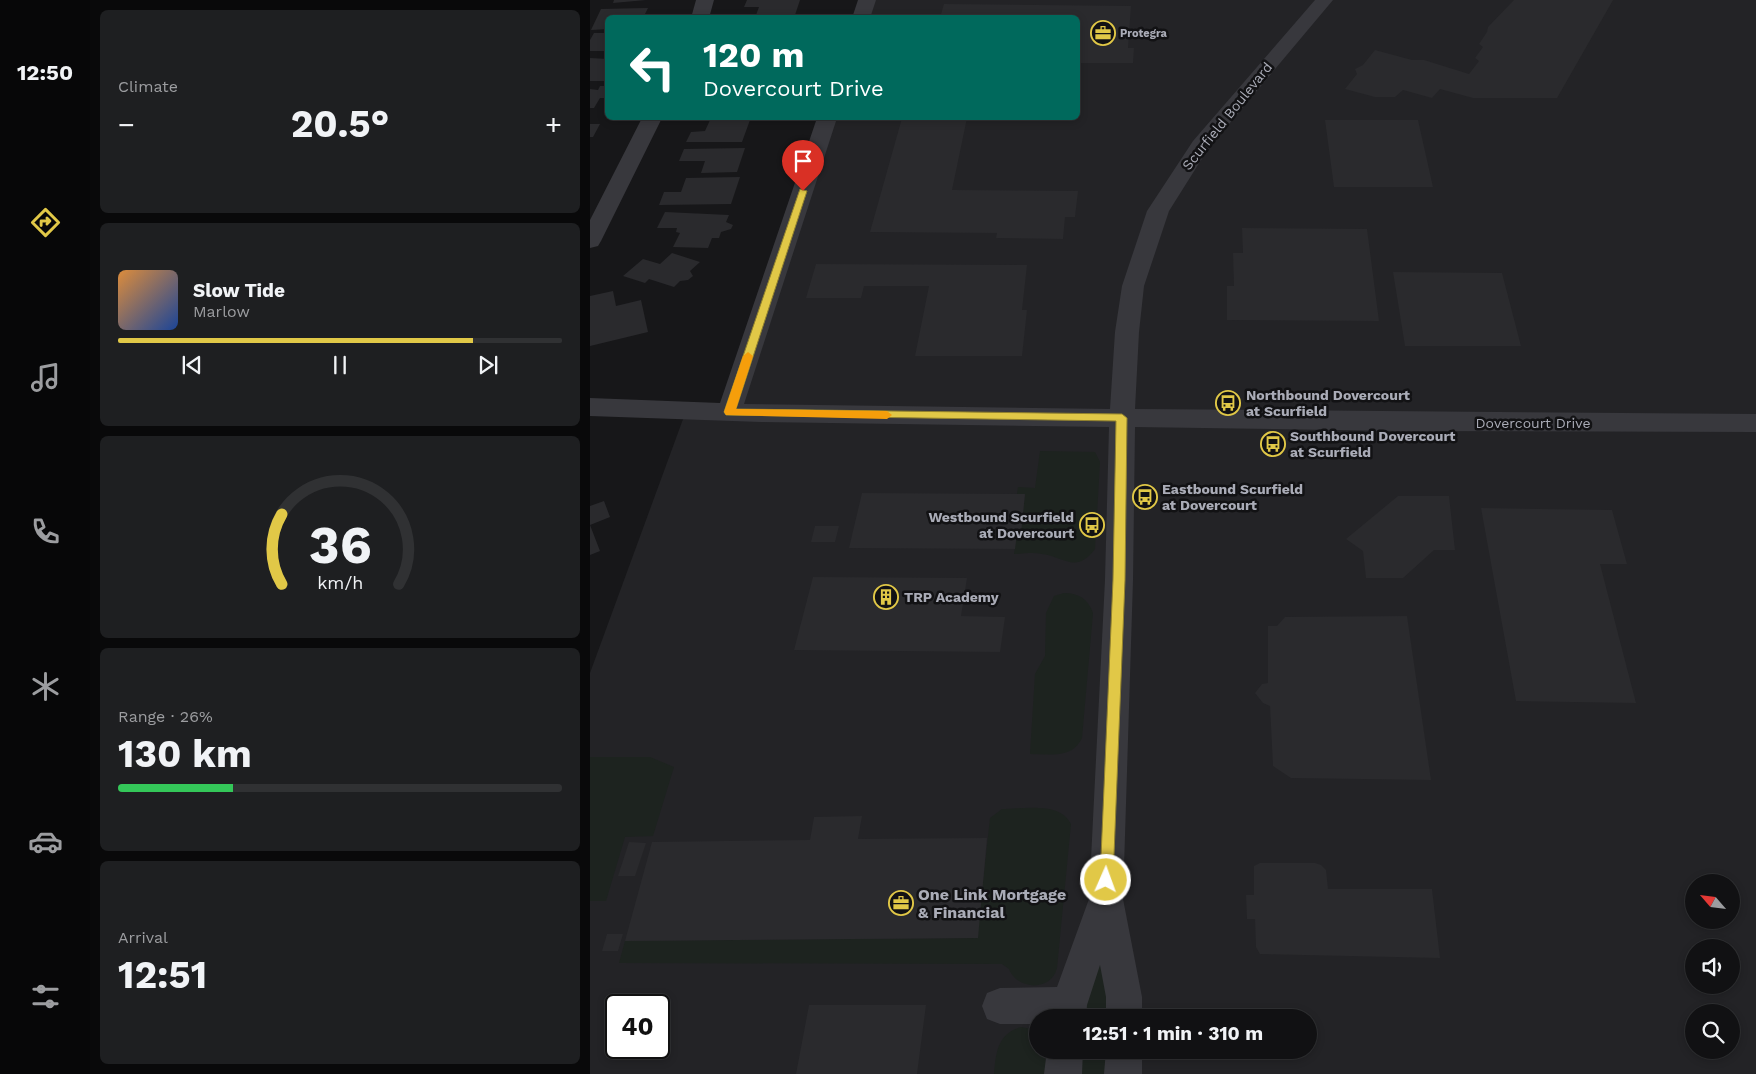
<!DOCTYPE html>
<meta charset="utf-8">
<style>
:root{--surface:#111113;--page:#1e1f21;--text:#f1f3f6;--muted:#9c9da0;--line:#303133;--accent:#e1c847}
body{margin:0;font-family:"Work Sans",sans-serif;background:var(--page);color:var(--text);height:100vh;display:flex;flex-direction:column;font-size:19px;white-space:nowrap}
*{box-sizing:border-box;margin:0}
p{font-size:16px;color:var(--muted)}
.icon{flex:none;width:28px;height:28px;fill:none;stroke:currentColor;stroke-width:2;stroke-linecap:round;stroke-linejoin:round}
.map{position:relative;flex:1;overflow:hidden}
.panel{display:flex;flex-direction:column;gap:10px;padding:10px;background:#09090a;width:500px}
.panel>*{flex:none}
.top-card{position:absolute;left:15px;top:15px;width:475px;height:105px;border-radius:8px;box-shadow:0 2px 8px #0003,0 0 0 1px var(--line);background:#00695c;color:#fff;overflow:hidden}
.needle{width:32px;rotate:298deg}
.tools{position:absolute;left:1095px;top:874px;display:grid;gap:10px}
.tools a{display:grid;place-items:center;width:55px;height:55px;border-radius:50%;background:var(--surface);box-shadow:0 2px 8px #0003,0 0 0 1px var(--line);font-size:25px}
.speed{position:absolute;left:15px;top:994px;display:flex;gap:10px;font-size:25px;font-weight:700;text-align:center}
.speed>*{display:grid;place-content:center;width:65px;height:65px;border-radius:50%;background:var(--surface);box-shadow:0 2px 8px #0003,0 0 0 1px var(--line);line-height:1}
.speed .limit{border:2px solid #111;border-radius:8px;background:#fff;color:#111}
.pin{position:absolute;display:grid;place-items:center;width:42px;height:42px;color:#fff;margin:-51px -21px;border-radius:50% 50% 50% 0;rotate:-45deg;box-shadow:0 0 5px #0007}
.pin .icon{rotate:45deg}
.me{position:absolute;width:55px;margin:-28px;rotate:2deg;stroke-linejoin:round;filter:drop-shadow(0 0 4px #0008)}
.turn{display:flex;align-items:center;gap:18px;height:105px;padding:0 15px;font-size:22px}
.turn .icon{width:65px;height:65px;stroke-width:2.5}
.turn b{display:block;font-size:35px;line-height:42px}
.big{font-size:38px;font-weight:700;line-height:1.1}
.panel .tile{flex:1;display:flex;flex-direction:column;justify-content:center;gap:8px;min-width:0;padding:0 18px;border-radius:8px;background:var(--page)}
.panel .dial{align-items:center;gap:0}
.dial svg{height:130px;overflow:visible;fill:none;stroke:var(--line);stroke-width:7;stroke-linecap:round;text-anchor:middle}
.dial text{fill:var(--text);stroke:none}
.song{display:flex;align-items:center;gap:15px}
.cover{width:60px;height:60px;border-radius:8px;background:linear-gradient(135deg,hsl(30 70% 55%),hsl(220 70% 35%))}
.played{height:5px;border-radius:2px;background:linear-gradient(90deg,var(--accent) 80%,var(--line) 80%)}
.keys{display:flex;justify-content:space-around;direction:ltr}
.heat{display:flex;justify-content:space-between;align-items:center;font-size:28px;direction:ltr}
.charge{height:8px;border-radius:4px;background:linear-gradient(90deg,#34c759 26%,var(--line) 0)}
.trip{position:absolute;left:439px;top:1009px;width:288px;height:50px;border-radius:25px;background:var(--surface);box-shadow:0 2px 8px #0003,0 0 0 1px var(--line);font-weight:700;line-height:50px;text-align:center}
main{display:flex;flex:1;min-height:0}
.menu{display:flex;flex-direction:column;width:90px;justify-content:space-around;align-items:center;background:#070708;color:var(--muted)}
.menu .icon{width:35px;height:35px}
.menu .on{color:var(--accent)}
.menu b{font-size:22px;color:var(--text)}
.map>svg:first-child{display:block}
.built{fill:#232326;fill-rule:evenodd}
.green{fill:#1d231f}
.building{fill:#2a2a2d}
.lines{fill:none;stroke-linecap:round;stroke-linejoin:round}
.minor{fill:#38383d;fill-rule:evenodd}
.route{fill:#e1c847;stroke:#92822e}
.slow{fill:#f59e0b}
.labels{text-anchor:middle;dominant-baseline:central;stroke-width:5;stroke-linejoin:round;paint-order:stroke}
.far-poi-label{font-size:11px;font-weight:bold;fill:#aaacb7;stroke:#121214;text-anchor:start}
.street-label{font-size:14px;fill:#aaacb7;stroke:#121214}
.poi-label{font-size:14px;font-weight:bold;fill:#aaacb7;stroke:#121214;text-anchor:start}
.near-poi-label{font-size:16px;font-weight:bold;fill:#aaacb7;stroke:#121214;text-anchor:start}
</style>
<main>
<nav class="menu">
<b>12:50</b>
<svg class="icon on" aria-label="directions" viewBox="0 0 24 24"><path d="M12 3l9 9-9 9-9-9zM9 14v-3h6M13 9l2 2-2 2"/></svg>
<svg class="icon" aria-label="music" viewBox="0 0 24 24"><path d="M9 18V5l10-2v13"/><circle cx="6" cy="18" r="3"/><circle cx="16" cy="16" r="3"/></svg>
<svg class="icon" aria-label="phone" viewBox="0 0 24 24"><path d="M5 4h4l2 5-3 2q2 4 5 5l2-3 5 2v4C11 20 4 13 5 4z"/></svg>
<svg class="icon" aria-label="climate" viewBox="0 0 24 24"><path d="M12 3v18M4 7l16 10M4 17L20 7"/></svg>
<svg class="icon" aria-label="car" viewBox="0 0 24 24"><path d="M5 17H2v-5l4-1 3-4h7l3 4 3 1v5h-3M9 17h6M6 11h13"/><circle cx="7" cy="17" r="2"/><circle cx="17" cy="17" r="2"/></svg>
<svg class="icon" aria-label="filters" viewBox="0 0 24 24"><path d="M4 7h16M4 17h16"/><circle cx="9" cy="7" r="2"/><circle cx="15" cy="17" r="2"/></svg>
</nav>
<section class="panel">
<div class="tile"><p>Climate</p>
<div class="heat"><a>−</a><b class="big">20.5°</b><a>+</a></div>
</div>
<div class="tile">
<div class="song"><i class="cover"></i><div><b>Slow Tide</b><p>Marlow</p></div></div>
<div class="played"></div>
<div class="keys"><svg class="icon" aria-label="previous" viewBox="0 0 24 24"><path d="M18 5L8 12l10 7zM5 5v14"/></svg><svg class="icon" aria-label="pause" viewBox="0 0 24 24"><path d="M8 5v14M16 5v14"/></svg><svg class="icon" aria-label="next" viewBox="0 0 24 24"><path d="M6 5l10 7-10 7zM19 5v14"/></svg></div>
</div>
<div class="tile dial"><svg viewBox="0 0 100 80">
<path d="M14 69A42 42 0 1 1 86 69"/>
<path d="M14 69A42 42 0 0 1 14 26" stroke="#e1c847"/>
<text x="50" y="56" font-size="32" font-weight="700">36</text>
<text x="50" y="72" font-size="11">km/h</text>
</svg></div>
<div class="tile"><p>Range · 26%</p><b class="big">130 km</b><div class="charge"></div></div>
<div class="tile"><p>Arrival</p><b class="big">12:51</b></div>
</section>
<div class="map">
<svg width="1166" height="1074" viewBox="0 0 1166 1074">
<rect width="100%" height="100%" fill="#171719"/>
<path class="built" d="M277,0H1166V1074H533L534,1050H718V1018L534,1017L479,1005L448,1018V1050L473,1074H0V673L96,411L139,412L237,118H488V18L271,17ZM1104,882H1141V920H1104ZM1104,948H1141V985H1104ZM26,1005H69V1048H26ZM1104,1012H1141V1050H1104Z"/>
<path class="green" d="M450,451L505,452L510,462L505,549C486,574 475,557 452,554C443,552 433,554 424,554L427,533L431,532L435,494H427L428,487L445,488Z
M474,593C489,593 498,599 503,613L492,738C482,759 460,754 440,754L445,674L455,656L456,613L464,596Z
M0,757H60L84,767L63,836L35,837L16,901H0Z
M412,809C433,809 470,801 481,824L467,968C461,992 427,990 419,969L412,964L29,963L35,941L387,938L400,818Z
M516,899L534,1017L478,1018Z
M431,1027L447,1030L448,1050H458L455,1074H404C406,1053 407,1034 431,1027Z
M475,1050H534L533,1074H473Z"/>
<path class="building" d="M24,0H56L23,3Z
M157,0H210L205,15H166L169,7H154Z
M924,0H1023L967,98H883L850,89L842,98L813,90L805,97H785L755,89L767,74L765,69L773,65L785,50L822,60H834L879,74L889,61L885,58L893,47L889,44L897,32L898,27Z
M354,4L541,6L538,48H544L543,63H488V18H350Z
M58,8L53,18H18V29L1,30L11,9Z
M4,33H18V51H0V40Z
M0,58L18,59V81H0Z
M10,86H18V98H10L4,108H0V89L8,90Z
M312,118H377L362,190L488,191L485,217H475L473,239L406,238L407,233L280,232Z
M120,120H160L152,142H96L101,132L115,131Z
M735,120H828L843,187H744Z
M0,124H10L3,137H0Z
M155,148L147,172L111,173L115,161H89L94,149Z
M150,177L141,204L69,205L74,192H91L96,178Z
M75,212L139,215L136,222L143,225L141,229L131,232L129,238H122L118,248L83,247L90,233L86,232L87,228H67Z
M652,228L777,229L789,321L637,320V286H644L643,253H653Z
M82,253L110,262L100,271L103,276L98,280L90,281L84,287L59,279L55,283L33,276L53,259L70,264Z
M226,264L437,265L432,310H437L432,356H325L339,286H274L271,298H216Z
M803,272L912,273L931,346H815Z
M23,291L26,306L51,300L58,332L0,346V296Z
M272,493L435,494L431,533H427L425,549L259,548Z
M808,496H859L865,550H844L813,578H776L773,551L756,539Z
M14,501L20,517L0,525L10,551L0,555V506Z
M891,508L1022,510L1037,564H1010L1046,703L926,701Z
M225,526H249L245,542H221Z
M223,577L377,578L371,616L415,617L410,652L204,650Z
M817,616L841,780L701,778L683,766L680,706L673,703L665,693L672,684L678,683V626H687L695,617Z
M272,816L268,839L397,838L388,938L35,941L62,842L220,840L224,817Z
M39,842L56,843L45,876H28Z
M670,863H725L731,865L736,870L738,889H842L850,958L670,954L666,947L665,919H657L656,895H664V866Z
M17,934H33L28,951H12Z
M219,1005H336L327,1074H206Z"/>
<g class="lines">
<path class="minor" d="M106,0H124L119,18H101Z
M268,0H286L280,18H262Z
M725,0H743L618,149L579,211L554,286L549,332L545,409L1166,414V432L805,431L545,427L543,580L533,899L552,997V1018H516V997L510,965L497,1005L496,1018H448V1024H410L397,1019L392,1006L397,993L410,988L467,987L499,899L515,580L519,427L171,422L0,416V398L130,403L227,118H247L154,404L520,409L525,332L532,286L557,211L603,141Z
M52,118H72L11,241L8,246L0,248V220Z
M457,1050H493L492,1074H454Z
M516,1050H552V1074H514Z"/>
</g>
<path class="route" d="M210,189L217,191L146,409L532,414L537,418L535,580L523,880L521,884L516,886L512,884L510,880L523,580L526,421L136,415L134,412Z"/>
<path class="slow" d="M158,352L163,356L146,409L297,411L302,415L297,419L136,415L134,412L153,356Z"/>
<defs>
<symbol id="office-ring" viewBox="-11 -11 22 22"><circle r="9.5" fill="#121214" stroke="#e1c847" stroke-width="1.5"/><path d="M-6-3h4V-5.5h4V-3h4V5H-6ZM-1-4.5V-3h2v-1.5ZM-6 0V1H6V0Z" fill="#e1c847"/></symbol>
<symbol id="bus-ring" viewBox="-11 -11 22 22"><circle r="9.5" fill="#121214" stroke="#e1c847" stroke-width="1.5"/><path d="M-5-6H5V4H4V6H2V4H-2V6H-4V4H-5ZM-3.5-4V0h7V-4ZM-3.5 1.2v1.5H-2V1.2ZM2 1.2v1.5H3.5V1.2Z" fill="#e1c847"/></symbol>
<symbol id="building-ring" viewBox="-11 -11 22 22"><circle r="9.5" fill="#121214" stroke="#e1c847" stroke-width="1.5"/><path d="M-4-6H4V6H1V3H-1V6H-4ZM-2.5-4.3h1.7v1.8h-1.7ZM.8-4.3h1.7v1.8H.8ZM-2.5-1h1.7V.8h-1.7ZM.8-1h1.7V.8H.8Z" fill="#e1c847"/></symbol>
</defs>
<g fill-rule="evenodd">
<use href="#office-ring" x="499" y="19" width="28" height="28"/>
<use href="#bus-ring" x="624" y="389" width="28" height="28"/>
<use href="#bus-ring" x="669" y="430" width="28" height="28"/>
<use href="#bus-ring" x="541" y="483" width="28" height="28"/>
<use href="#bus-ring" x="488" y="511" width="28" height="28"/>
<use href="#building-ring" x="282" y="583" width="28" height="28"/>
<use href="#office-ring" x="297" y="889" width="28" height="28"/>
</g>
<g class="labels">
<g class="far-poi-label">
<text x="530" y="33">Protegra</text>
</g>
<g class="street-label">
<text transform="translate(637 116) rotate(-51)">Scurfield Boulevard</text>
<text x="943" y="423">Dovercourt Drive</text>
</g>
<g class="poi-label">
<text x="656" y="395">Northbound Dovercourt<tspan x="656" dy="16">at Scurfield</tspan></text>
<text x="700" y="436">Southbound Dovercourt<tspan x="700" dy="16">at Scurfield</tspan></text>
<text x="572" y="489">Eastbound Scurfield<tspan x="572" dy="16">at Dovercourt</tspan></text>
<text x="484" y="517" text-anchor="end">Westbound Scurfield<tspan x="484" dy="16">at Dovercourt</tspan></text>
<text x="314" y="597">TRP Academy</text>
</g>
<g class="near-poi-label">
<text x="328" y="894">One Link Mortgage<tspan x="328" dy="18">&amp; Financial</tspan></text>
</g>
</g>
</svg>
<div class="tools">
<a><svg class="needle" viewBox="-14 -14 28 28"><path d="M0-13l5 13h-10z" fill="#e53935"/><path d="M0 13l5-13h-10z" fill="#9c9da0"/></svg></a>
<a><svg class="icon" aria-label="sound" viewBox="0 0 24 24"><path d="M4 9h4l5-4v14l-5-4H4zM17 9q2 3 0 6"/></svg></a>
<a><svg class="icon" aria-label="search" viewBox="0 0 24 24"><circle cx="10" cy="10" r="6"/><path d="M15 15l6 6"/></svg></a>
</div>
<div class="speed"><div class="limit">40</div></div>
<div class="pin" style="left:213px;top:191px;background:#d93025"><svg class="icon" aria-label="arrive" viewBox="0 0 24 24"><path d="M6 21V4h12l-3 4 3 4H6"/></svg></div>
<svg class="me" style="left:516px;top:880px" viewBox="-20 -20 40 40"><circle r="17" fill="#e1c847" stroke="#fff" stroke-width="3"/><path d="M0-11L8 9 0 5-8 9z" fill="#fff"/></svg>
<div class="trip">12:51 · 1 min · 310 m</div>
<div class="top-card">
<div class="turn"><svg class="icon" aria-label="left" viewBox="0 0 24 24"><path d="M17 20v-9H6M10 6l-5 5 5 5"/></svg><div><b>120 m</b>Dovercourt Drive</div></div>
</div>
</div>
</main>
